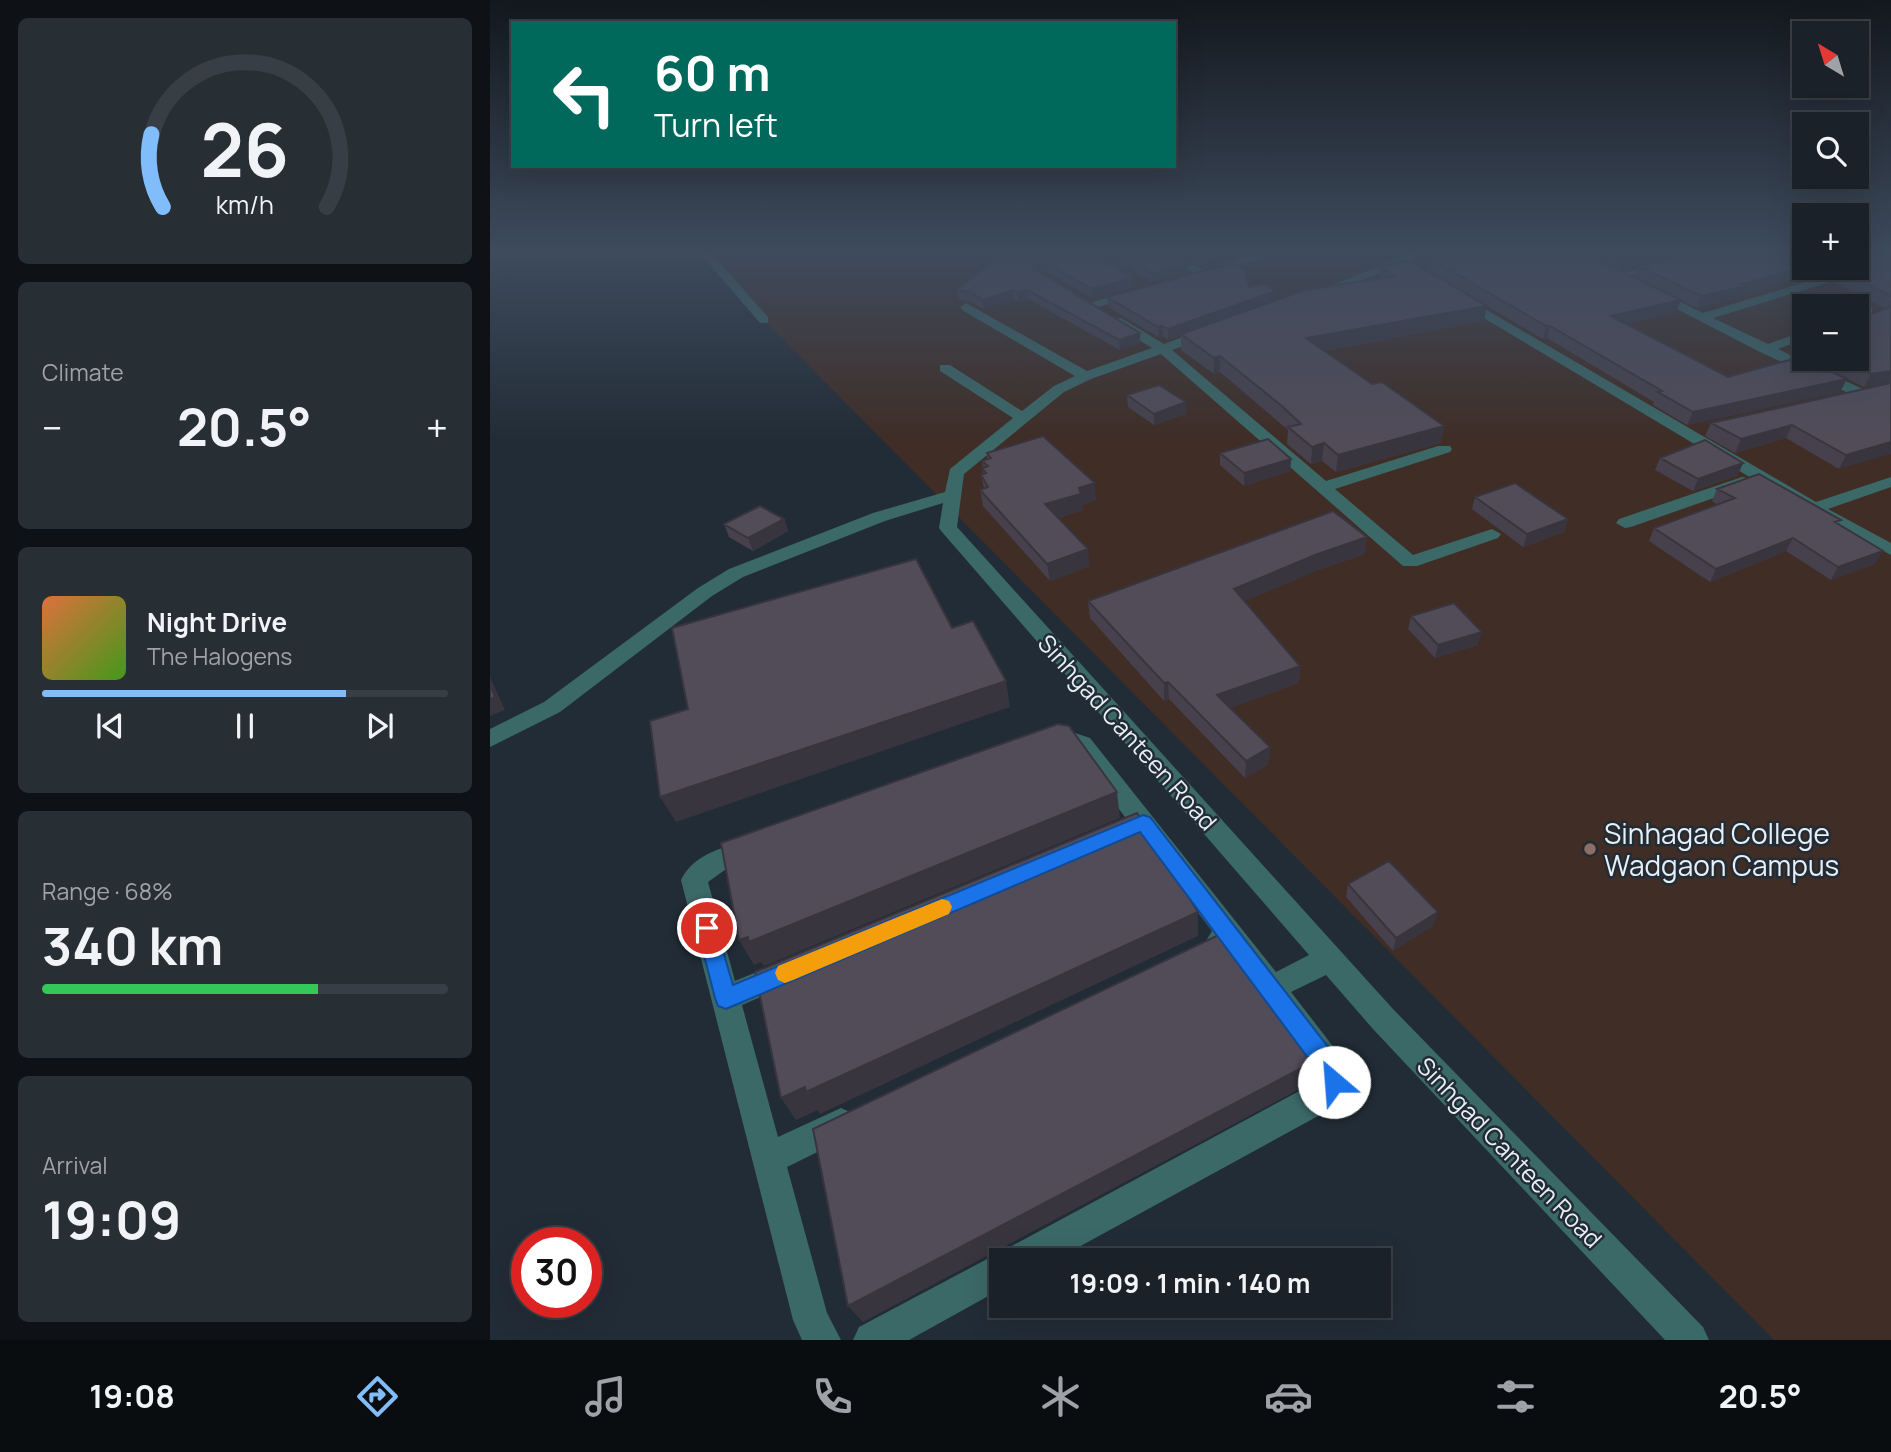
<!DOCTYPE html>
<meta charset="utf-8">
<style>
:root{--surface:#1a2128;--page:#272e34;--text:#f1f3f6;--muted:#9fa3a8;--line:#383e45;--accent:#81bdfa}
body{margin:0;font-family:Manrope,sans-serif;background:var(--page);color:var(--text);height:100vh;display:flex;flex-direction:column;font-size:26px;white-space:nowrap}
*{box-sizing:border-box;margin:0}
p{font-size:23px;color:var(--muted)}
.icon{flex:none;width:38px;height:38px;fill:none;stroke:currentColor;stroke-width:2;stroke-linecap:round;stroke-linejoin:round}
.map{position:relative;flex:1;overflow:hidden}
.panel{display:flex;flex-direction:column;gap:18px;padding:18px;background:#0e1216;width:490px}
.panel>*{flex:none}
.banner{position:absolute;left:21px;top:21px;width:665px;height:147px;border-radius:0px;box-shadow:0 7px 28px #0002,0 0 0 2px var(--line);background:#00695c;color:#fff;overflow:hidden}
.needle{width:46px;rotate:322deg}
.buttons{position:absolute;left:1302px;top:21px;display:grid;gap:14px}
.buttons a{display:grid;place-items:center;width:77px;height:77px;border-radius:0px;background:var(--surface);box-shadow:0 7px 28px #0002,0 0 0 2px var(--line);font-size:35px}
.speed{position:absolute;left:21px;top:1227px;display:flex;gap:14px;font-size:35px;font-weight:700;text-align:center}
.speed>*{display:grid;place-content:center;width:91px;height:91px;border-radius:50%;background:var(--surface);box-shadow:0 7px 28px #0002,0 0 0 2px var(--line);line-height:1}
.speed .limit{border:10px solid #d22;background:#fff;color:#111}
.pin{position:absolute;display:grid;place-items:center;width:60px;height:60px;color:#fff;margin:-30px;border:4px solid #fff;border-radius:50%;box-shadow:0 2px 7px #0007}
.me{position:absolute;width:77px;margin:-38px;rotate:333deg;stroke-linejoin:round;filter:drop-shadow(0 0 5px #0008)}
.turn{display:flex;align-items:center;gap:24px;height:147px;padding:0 28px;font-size:32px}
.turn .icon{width:91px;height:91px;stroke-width:2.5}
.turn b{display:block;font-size:49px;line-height:60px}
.big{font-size:52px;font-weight:700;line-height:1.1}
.panel .widget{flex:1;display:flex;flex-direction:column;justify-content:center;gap:10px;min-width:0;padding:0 24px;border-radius:10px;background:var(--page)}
.panel .dial{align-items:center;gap:0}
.dial svg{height:182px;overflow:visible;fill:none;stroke:var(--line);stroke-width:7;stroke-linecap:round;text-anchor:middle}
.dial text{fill:var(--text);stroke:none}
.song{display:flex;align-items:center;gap:21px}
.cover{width:84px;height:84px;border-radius:10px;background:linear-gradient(135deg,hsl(20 70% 55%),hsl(100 70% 35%))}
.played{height:7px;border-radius:4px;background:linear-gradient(90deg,var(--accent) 75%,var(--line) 75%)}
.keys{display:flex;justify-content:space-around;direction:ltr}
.heat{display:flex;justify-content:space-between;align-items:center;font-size:38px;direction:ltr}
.charge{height:10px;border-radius:5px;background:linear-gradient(90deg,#34c759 68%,var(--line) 0)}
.trip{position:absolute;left:499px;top:1248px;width:402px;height:70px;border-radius:0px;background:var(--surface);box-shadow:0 7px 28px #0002,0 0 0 2px var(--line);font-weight:700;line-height:70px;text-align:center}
.dock{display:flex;height:112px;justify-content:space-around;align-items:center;background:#0a0d10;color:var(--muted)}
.dock .icon{width:49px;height:49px}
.dock .current{color:var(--accent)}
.dock b{font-size:32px;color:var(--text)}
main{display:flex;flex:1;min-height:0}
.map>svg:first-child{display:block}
.education{fill:#3f2d26;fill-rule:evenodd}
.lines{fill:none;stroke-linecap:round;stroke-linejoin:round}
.minor{fill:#3b6968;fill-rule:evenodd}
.wall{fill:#47414d}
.shaded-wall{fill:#39353e}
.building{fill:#524c59;stroke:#39353e;stroke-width:2}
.route{fill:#1a73e8;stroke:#114b97;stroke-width:2}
.slow{fill:#f59e0b}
.education-dot{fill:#8d6e63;stroke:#222c36;stroke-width:2.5}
.labels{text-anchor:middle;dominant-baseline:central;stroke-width:5;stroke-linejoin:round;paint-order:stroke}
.street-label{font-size:24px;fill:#e8eff5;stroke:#222c36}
.near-poi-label{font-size:28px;fill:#e8eff5;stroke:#222c36;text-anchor:start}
</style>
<main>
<section class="panel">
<div class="widget dial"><svg viewBox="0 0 100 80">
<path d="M14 69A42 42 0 1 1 86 69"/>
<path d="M14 69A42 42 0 0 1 9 37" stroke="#81bdfa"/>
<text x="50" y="56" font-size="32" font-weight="700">26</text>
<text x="50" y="72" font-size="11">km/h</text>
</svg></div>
<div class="widget"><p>Climate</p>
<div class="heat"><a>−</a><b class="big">20.5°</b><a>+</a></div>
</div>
<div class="widget">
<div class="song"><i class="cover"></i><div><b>Night Drive</b><p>The Halogens</p></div></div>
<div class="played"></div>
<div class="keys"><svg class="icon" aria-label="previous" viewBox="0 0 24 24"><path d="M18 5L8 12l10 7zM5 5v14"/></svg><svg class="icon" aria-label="pause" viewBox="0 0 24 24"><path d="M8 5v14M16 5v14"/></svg><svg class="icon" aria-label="next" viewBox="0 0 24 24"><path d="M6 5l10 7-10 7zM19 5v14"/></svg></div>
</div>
<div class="widget"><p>Range · 68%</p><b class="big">340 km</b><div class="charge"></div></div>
<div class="widget"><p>Arrival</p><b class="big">19:09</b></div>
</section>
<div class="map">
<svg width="1401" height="1340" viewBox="0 0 1401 1340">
<rect width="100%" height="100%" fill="#222c36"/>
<path class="education" d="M207,253H1314V268H1367L1401,253V1340H1284ZM1314,306H1367V359H1314Z"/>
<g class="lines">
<path class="minor" d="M210,253H221L278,317V323H270Z
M668,253H682L722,275L712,277Z
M921,253H937L833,296L823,293Z
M1211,253H1231L1127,279L1121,276Z
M767,254L773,257L771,259L741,267V271L727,275L721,272L729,268V264Z
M1333,277L1337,279V283L1223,318L1278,344L1314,331V339L1288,349L1379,392L1381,395L1379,398H1369L1270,352L1158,294L1168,291L1213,313Z
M645,289L649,290V296L600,309L594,305Z
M971,295L1326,502L1401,477V487L1338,509L1401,543V555L1318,512L967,302L965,299Z
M476,303L597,371L662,348L623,324V318H631L674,344L711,330H721V336L682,350L836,481L948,446H960L962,449L960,452L845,489L923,555L1002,529L1011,534L1008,538L927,566H913L671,354L601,379L574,392L474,474L467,527L903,1009L1213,1327L1219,1340H1175L883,1029L836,975L801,992L852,1058L859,1082L850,1104L565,1260H511V1289L419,1340H363L369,1327L499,1258L511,1252L515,1254L518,1248L828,1081L827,1075L737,951L730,953L720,950L716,941L722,931L584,750L557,746L554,740L557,734L579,731L600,738L786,972L819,955L452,532L449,528L453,503L395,521L253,577L222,596L70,712L0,747V729L54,702L208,588L239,569L383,513L455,492L460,469L523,418L450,371V365H460L532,411L564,386L585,376L472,310L470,307Z
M1378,306L1382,307V313L1367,317V309Z
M1252,477L1258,478L1260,482L1258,486L1141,527L1135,528L1126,523L1129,519Z
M262,838L271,841L275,848L271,855L239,867L218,882L245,981L293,961L303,965L307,974L303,983L252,1005L288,1137L351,1108L362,1113L367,1124L362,1135L297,1167L337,1313L351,1340H312L303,1320L191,880C204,853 236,847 262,838Z"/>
</g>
<path class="wall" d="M613,253H679L698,264V273L662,282Z
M688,253H738L728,256L726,266L717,268Z
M955,253H1199L1129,270L1145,278L1148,266L1367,268L1401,253V382L1374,387L1315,359H1367L1396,309L1328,274L1254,294L1252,297L1207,308L1166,288L1187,312L1136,324L1238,377L1350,392L1197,425L1163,405L1164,402L1057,338L1053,339L937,270L939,258Z
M511,255L643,278L644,287L602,298L557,272L550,273L650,333V343L630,350L538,299L529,302L524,300L494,309L481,302L469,299L467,290Z
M890,267L994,321L834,351L951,443L846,472L832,461L821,464L797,444L798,430L730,372L724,374L691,350V335L678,340L673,336L668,337L618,307L617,297L759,287L786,300L889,279Z
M1314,339V359L1303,353L1309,341Z
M1401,383L1349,469L1296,438L1245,453L1215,436L1221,423Z
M637,395L696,414L664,425L638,407Z
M497,453L606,500L592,505L593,510L568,518L600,566L560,581L493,506L490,490L494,488L491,475L493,474L492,468H493L492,461L497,459Z
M730,453L801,459L800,471L754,486L730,465Z
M1170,458L1248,475L1203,491L1165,470Z
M1227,489L1349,524L1385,564L1341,580L1296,551L1220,582L1159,541L1164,528L1228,505L1222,501Z
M985,497L1078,519L1074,532L1033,547L982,509Z
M294,519L298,531L263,551L239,537L234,524Z
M875,554L823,572L755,601L810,666L809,683L740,708L780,747L778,765L755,778L679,699L674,701L600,618L598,601Z
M921,616L988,645L945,658L918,629Z
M858,884L944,925L903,951L856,897Z"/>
<path class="shaded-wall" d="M721,253H738L728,256L726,266L717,268V259Z
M1155,253H1199L1127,270L1131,259Z
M556,263L557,272L544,275L543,266Z
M698,264V273L662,282V273Z
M1314,267L1331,268L1328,274L1254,294L1252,297L1207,308L1211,296L1252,284Z
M643,278L644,287L602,298V289Z
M523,290L524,300L494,309L493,300Z
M537,290L538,299L529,302L527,292Z
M786,291V301L691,334V335L678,340V329Z
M1191,300L1187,312L1117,328L1121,316Z
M997,306L994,321L815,354L816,338Z
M672,326L673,336L668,337V327Z
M1056,326H1060L1057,338L1053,339Z
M650,333V343L630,350L629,340Z
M730,356V372L724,374V358Z
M1401,371V382L1374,387L1381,374Z
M1357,379L1350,392L1197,425L1203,412Z
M696,402V414L664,425V414Z
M1302,425L1296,438L1245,453L1251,439Z
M954,426L951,443L846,472L848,455Z
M1401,442V454L1349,469L1356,455Z
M834,443L832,461L821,464L822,447Z
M801,459L800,471L754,486V473Z
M1253,463L1248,475L1203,491L1208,479Z
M605,483L606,500L592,505L593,510L557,521L555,504L589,488Z
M294,519L298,531L263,551L258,538Z
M1078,519L1074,532L1033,547L1037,534Z
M877,537L875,554L823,572L743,606L744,589L825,555Z
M1303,538L1296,551L1220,582L1226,569Z
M598,549L600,566L560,581L557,564Z
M1393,551L1385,564L1341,580L1348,567Z
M992,632L988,645L945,658L948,645Z
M810,666L809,683L727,713V695Z
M0,677L15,710L0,716Z
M516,681L520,707L186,822L170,797Z
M678,682L679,699L674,701V683Z
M780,747L778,765L755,778L756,761Z
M627,792L630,818L274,966L271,962L264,965L249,940Z
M708,912V936L330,1114L328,1110L306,1120L291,1098Z
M948,912L944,925L903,951L906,938Z
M823,1062L819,1084L373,1322L358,1306Z"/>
<path class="building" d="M548,253H603L643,278L602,289L556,263L543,266L544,269L650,333L629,340L537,290L527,292L523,290L493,300L480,292L467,290L511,255L533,257Z
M628,253H679L698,264L662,273Z
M706,253H728L727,257L717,259Z
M955,253H1094L1191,300L1121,316L1238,377L1310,357L1357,379L1203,412L1168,392L1172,391L1060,326H1056L939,258Z
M1119,253H1155L1131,259Z
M1201,253H1314V267L1252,284L1257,286L1211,296L1148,266Z
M1367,253H1401V296L1344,268H1367Z
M919,260L997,306L816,338L882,384L892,382L954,426L848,455L834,443L822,447L798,427L811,424L793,407L730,356L724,358L691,334L815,290L905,276L890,267Z
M743,263L755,271L759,287L775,284L786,291L678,329L672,326L668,327L617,297Z
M1401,307V371L1381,374L1348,359H1367V319Z
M1401,383V442L1356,455L1302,425L1251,439L1221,423Z
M669,385L696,402L664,414L637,395Z
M553,436L605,483L589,488L591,494L555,504L598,549L557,564L490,490L498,487L491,475L496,473L492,468L498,466L492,461L501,458L497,453Z
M778,439L801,459L754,473L730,453Z
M1215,440L1253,463L1208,479L1170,458Z
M1269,474L1351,520L1345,522L1393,551L1348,567L1303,538L1226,569L1164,528L1245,498L1227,489Z
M1025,483L1078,519L1037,534L985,497Z
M270,506L294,519L258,538L234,524Z
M843,511L877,537L825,555L744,589L810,666L727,695L780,747L756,761L678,682L674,683L598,601Z
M426,559L462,628L483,621L516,681L170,797L160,721L198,709L182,628Z
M964,603L992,632L948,645L921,616Z
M0,685L5,697L0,699Z
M568,724L579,726L627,792L259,942L258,937L249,940L231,843Z
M647,813L708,912L316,1092L315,1087L291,1098L265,972Z
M899,861L948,912L906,938L858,884Z
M737,931L775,981L823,1062L358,1306L323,1129Z"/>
<linearGradient id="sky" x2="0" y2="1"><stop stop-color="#13181e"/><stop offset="0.57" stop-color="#3e4b5d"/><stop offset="1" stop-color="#3e4b5d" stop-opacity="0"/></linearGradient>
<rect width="1401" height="441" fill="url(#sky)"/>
<path class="route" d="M653,815L660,817L849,1061L855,1082L852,1090L844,1094L835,1090L830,1074L650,832L243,1006L236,1009L228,1006L225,998L207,928L210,921L217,918L224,921L243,985Z"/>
<path class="slow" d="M452,899L459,901L462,907L459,914L303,980L295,983L288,980L285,973L288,966Z"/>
<circle class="education-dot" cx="1100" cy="849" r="7"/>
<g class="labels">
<g class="street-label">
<text transform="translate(638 732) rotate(48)">Sinhgad Canteen Road</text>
<text transform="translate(1020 1152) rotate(46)">Sinhgad Canteen Road</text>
</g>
<g class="near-poi-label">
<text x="1114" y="833">Sinhagad College<tspan x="1114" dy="32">Wadgaon Campus</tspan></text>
</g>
</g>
</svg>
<div class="buttons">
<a><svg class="needle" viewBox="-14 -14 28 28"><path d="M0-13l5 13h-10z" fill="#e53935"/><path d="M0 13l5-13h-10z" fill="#9fa3a8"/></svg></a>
<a><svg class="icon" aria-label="search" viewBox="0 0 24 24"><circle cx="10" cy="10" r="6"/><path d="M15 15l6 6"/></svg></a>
<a>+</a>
<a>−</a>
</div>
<div class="speed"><div class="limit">30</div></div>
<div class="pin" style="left:217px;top:928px;background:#d93025"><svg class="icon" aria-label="arrive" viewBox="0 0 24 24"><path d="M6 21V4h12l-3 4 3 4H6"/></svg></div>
<svg class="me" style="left:844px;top:1082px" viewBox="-20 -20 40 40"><circle r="19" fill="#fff"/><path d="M0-13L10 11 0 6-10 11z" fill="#1a73e8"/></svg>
<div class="trip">19:09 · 1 min · 140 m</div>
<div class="banner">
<div class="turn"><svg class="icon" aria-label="left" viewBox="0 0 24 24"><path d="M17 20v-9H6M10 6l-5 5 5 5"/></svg><div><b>60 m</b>Turn left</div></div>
</div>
</div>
</main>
<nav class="dock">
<b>19:08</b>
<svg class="icon current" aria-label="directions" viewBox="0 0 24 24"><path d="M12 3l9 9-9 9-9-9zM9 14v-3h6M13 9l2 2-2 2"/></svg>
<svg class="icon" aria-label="music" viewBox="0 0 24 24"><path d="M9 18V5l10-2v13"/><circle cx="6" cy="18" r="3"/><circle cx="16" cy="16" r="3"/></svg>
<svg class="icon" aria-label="phone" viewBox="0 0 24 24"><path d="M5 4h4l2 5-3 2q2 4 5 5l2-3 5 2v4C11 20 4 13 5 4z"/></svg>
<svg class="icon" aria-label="climate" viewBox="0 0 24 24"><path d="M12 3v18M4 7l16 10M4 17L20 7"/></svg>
<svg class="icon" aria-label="car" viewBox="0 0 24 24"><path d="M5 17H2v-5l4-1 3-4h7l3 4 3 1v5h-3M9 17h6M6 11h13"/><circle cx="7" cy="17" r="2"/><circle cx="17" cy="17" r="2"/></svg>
<svg class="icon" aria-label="filters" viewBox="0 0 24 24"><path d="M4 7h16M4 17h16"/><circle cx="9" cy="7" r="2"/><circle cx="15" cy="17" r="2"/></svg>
<b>20.5°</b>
</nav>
